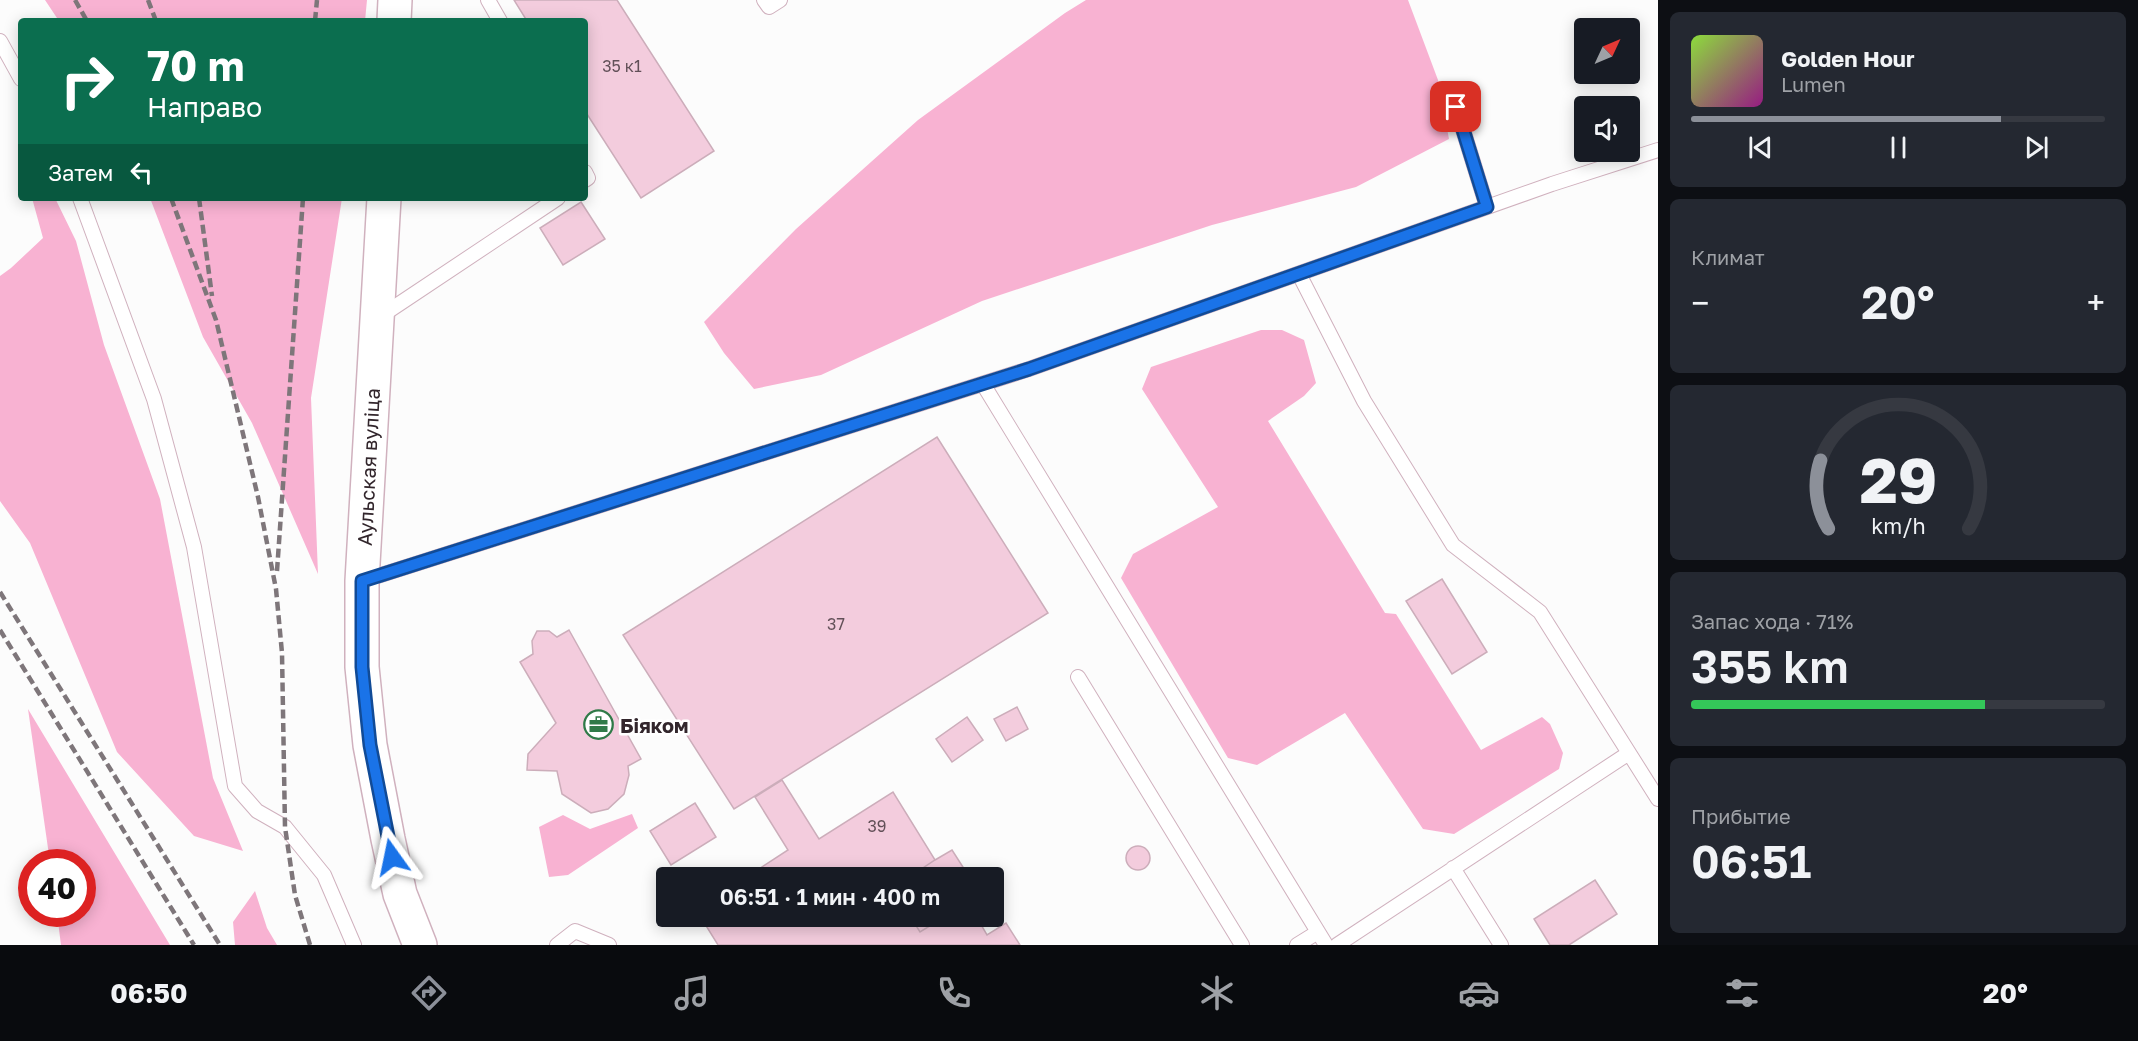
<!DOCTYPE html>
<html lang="ru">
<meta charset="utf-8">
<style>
:root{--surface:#171b24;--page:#242831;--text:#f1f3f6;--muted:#9ea1a6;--line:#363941;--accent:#8c9099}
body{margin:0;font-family:"Golos Text",sans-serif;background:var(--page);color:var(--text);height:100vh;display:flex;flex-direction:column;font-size:22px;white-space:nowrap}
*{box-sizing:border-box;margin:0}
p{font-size:20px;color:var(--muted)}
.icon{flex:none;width:33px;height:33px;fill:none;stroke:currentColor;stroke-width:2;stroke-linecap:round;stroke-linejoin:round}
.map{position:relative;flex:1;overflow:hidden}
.drawer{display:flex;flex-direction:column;gap:12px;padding:12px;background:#0d0f14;width:480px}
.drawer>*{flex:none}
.hud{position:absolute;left:18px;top:18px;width:570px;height:183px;border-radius:6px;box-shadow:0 3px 15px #0003;background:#0b6e4f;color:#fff;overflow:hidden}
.needle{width:39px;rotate:46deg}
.tools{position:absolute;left:1574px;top:18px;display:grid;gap:12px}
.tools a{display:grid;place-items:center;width:66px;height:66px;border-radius:6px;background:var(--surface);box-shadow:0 3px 15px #0003;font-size:30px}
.speed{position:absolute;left:18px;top:849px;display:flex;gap:12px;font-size:30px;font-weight:700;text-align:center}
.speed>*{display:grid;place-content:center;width:78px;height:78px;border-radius:50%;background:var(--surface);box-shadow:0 3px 15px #0003;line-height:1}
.speed .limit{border:9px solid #d22;background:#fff;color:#111}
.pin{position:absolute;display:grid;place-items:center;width:51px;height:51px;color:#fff;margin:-26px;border-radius:12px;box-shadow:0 3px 9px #0006}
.me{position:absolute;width:66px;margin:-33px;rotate:348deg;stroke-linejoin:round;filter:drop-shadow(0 0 4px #0008)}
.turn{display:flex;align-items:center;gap:21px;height:126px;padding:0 30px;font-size:27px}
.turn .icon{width:78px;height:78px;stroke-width:2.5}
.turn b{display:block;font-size:42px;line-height:51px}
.then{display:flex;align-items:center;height:57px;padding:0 30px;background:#0003;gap:12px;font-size:22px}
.big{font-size:45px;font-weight:600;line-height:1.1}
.drawer .widget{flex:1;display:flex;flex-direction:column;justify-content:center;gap:9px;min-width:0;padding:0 21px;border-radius:9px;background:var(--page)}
.drawer .dial{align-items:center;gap:0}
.dial svg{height:156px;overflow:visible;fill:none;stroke:var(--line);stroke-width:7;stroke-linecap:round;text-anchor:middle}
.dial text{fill:var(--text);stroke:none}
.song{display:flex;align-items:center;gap:18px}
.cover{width:72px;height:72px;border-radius:9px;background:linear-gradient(135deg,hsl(90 70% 55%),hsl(310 70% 35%))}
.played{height:6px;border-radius:3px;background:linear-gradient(90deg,var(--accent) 75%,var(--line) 75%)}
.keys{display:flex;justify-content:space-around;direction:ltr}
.heat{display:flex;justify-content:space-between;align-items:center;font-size:33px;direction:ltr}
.charge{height:9px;border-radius:4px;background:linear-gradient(90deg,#34c759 71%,var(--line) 0)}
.trip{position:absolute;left:656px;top:867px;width:348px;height:60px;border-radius:6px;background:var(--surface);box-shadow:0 3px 15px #0003;font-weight:600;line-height:60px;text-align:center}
.tabs{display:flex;height:96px;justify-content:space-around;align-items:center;background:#090b0e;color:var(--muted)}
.tabs .icon{width:42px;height:42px}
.tabs .selected{color:var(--accent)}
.tabs b{font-size:27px;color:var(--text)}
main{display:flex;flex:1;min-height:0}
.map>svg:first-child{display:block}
.green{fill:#f8b2d2}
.building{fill:#f3ccdd;stroke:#ccadba;stroke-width:1.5}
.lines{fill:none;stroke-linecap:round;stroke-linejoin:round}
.service-casing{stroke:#d0b1be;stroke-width:16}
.tertiary-casing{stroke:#d0b1be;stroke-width:36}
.service{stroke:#fff;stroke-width:14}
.tertiary{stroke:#fff;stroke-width:33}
.rail{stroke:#7e767a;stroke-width:4.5;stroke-dasharray:9 4.5;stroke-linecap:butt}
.route-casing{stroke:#114b97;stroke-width:15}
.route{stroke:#1a73e8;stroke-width:10}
.labels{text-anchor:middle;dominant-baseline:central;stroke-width:5;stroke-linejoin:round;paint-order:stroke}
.number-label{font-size:16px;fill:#625058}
.street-label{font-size:20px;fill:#32262c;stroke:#fff}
.poi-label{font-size:20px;font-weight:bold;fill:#32262c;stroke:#fff;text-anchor:start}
</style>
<main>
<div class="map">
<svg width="1658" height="945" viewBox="0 0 1658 945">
<rect width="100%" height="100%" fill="#fcfcfc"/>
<path class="green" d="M45,0H367L365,21H59Z
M1086,0H1408L1438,80L1449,139L1356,187L1212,225L982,301L821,375L754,389L724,353L704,322L796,229L918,120L1065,13Z
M32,198H55L76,241L104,345L160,499L213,778L243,851L194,836L117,752L30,543L0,501V276L11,268L43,238Z
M150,198H342L311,398L318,574L252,423L203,337Z
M1261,330H1282L1304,340L1316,383L1304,396L1268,421L1385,613L1396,614L1481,750L1542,717L1550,724L1563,753L1559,769L1454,834L1423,829L1345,713L1257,765L1228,758L1121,578L1133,554L1218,507L1142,389L1151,367Z
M28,709L170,945H61L57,914H82V862H50Z
M632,814L638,828L568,875L549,877L539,827L563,815L590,829Z
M255,891L267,928L277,945H235L233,922Z"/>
<path class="building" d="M514,0H617L714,151L641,198L585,111V21H527Z
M581,202L605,239L563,265L540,228Z
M937,437L1048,613L734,809L623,635Z
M1442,579L1487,652L1452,674L1406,601Z
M569,630L641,759L628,766L629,775L624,794L608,809L591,813L562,794L557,771L527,770L528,754L556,723L520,662L533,654L532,641L537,631H549L557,637Z
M1017,707L1028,729L1006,741L994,719Z
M967,717L983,740L952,762L936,739Z
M782,780L819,839L893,792L935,860L952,850L970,878H745L788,850L755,797Z
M695,803L716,837L671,865L650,831Z
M1126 858a12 12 0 1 1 24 0a12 12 0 1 1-24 0Z
M952,850L970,878H908L935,860Z
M1595,880L1617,914L1569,945H1550L1534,919Z
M700,916H976L987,935L1006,923L1020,945H718Z
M910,916H946L920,932Z"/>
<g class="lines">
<defs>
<path id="service" d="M488,0L500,21
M764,0L769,7L780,0
M0,41L21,79
M1456,107L1487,207
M585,172L588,178L585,180
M80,198L154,399L194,547L235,786L257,811L285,827L324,875L354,945
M1299,274L1364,401L1453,545L1540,612L1658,799
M381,316L558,198
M983,384L1326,945
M362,581L1029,369L1552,184L1658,150
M1078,677L1242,945
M1453,868L1501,945
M557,945L575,931L609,945
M1297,945L1318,932
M1337,945L1629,753"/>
<path id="tertiary" d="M394,21L395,0
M384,198L362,581V667L370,745L388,839L400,894L420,945"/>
</defs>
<use href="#service" class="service-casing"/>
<use href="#tertiary" class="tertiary-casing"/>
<use href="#service" class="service"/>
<use href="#tertiary" class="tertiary"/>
<path class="rail" d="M75,0L87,21
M148,0L156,21
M315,21L317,0
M171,198L216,320L258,497L276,589L282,653L285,827L295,895L310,945
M199,198L212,296
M277,571L303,198
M0,592L220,945
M0,630L194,945"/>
</g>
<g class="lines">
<defs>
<path id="route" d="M392,857L370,745L362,667V581L1029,369L1487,207L1456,107"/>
</defs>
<use href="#route" class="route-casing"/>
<use href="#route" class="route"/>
</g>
<defs>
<symbol id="office-ring" viewBox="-11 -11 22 22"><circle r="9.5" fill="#fff" stroke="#307a48" stroke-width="1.5"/><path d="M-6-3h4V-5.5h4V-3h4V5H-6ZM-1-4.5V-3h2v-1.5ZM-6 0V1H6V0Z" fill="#307a48"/></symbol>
</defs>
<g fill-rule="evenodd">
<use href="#office-ring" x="582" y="708" width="33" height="33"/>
</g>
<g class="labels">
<g class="number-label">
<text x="622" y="66">35 к1</text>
<text x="836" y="624">37</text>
<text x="877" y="826">39</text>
</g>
<g class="street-label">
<text transform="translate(368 467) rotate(-87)">Аульская вуліца</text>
</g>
<g class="poi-label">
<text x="620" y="725">Біяком</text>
</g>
</g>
</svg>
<div class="tools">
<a><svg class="needle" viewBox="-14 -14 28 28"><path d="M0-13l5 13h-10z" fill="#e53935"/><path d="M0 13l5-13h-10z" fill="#9ea1a6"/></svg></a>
<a><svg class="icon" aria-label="sound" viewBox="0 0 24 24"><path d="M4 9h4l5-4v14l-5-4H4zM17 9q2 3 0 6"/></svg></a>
</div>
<div class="speed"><div class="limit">40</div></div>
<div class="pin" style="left:1456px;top:107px;background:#d93025"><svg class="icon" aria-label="arrive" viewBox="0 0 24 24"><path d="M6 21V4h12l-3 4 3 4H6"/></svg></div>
<svg class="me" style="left:392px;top:857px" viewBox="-20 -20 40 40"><path d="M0-17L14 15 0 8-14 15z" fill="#1a73e8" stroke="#fff" stroke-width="4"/></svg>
<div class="trip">06:51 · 1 мин · 400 m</div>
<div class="hud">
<div class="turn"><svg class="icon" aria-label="right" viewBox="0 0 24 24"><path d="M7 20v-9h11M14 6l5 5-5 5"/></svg><div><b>70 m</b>Направо</div></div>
<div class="then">Затем<svg class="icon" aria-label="left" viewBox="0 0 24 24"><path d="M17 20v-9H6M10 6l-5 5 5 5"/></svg></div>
</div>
</div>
<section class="drawer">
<div class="widget">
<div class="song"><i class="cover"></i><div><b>Golden Hour</b><p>Lumen</p></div></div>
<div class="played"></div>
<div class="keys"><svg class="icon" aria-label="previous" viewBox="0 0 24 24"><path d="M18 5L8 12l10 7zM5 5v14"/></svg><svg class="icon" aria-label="pause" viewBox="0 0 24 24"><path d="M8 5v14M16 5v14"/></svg><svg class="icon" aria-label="next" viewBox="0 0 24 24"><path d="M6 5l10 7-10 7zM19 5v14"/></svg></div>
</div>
<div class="widget"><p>Климат</p>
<div class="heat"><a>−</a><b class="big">20°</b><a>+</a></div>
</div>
<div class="widget dial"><svg viewBox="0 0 100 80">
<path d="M14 69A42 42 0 1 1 86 69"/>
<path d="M14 69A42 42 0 0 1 10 34" stroke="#8c9099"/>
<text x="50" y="56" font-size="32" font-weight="700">29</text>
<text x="50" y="72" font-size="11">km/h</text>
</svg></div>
<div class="widget"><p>Запас хода · 71%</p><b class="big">355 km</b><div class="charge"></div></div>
<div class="widget"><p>Прибытие</p><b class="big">06:51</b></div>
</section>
</main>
<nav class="tabs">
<b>06:50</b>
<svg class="icon selected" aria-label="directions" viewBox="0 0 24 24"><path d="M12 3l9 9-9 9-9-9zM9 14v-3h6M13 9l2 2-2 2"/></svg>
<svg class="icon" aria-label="music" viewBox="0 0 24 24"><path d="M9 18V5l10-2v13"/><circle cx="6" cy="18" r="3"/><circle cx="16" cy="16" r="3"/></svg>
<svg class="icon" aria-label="phone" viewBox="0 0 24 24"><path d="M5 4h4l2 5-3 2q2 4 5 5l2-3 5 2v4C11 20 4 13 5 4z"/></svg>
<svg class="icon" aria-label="climate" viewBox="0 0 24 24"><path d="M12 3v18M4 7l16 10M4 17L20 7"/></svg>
<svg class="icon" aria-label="car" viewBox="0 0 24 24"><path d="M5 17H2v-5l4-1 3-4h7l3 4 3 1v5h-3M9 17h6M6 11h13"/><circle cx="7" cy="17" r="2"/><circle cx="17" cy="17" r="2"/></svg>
<svg class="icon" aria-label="filters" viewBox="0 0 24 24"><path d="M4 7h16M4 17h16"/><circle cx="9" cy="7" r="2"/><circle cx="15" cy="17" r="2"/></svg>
<b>20°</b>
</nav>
